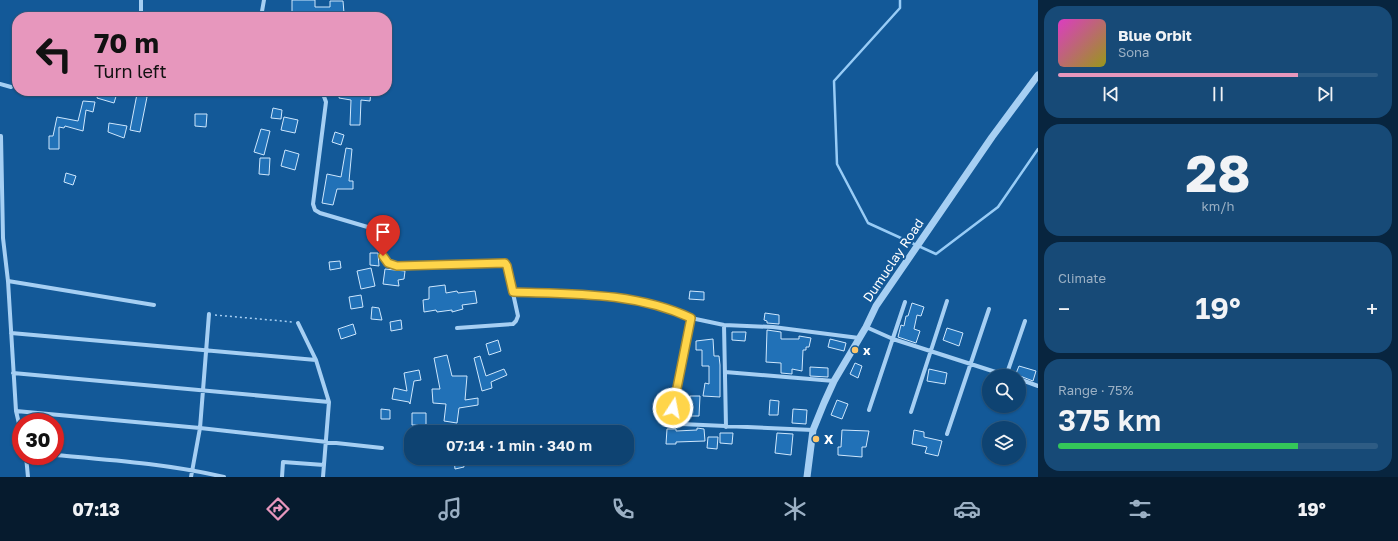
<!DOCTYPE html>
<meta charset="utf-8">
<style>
:root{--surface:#0e4372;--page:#174a77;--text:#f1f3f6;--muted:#9bb0c4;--line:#2e5c84;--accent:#e797bd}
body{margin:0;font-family:"Golos Text",sans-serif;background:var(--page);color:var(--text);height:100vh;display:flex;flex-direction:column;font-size:15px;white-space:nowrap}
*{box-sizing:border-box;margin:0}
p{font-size:13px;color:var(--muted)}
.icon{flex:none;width:22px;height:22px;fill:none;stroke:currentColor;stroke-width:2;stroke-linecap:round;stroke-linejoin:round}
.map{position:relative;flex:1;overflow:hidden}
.drawer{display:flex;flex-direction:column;gap:6px;padding:6px;background:#08253f;width:360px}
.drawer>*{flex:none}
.guide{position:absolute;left:12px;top:12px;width:380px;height:84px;border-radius:16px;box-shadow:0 1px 3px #0004,0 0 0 1px var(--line);background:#e797bd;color:#111;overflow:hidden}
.buttons{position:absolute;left:982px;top:369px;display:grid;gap:8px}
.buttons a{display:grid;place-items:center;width:44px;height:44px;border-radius:50%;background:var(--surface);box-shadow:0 1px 3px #0004,0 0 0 1px var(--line);font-size:20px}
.speed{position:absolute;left:12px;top:413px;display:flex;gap:8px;font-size:20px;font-weight:700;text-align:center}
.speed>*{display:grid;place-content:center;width:52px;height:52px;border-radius:50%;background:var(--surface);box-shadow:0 1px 3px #0004,0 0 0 1px var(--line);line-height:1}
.speed .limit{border:6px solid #d22;background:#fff;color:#111}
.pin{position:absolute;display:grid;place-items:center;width:34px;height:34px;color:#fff;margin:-41px -17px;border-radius:50% 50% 50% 0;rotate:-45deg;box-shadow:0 0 4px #0007}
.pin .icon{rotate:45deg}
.me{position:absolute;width:44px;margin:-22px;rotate:11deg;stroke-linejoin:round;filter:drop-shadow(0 0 3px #0008)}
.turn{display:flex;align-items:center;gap:14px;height:84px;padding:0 16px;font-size:18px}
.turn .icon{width:52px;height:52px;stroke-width:2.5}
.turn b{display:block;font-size:28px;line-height:34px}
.big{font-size:30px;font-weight:600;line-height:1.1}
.drawer .widget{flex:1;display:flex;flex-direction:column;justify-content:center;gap:6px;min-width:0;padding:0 14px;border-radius:16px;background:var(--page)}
.drawer .dial{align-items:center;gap:0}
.dial b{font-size:52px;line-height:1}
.song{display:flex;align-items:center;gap:12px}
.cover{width:48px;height:48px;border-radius:6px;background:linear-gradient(135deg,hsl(310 70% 55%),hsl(60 70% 35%))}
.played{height:4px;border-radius:2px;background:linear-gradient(90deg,var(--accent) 75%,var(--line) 75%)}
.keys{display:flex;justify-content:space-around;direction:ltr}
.heat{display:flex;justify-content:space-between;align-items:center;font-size:22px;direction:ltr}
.charge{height:6px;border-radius:3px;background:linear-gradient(90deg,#34c759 75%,var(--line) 0)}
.trip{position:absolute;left:404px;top:425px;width:230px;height:40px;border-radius:16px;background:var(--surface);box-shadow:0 1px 3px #0004,0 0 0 1px var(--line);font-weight:600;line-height:40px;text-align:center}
.menu{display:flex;height:64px;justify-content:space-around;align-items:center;background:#061b2e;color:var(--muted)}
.menu .icon{width:28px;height:28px}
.menu .selected{color:var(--accent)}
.menu b{font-size:18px;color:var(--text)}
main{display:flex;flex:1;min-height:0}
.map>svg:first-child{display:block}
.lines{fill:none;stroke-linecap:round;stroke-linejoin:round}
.stream{stroke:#98ccf6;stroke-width:2.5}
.building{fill:#2171b7;stroke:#cee7fd}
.path{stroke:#a6cff3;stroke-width:1.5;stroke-dasharray:2 3;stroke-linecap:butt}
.minor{stroke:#a6cff3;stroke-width:4}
.tertiary{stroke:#a6cff3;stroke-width:7}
.route-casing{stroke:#a68a30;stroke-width:10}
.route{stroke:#ffd54a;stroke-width:7}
.poi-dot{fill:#ffc668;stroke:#135998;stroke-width:1.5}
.labels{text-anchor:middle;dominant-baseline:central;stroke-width:4;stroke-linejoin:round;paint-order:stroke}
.street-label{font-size:13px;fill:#fff;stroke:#135998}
.poi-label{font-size:13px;font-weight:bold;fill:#fff;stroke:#135998;text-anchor:start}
</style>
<main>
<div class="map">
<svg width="1038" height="477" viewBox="0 0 1038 477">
<rect width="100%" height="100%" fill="#135998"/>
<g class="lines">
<path class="stream" d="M900,0V8L834,81L837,164L868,223L936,254L998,207L1038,149"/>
</g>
<path class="building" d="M292,0H315V7H330V1H343L344,13L310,16V14H292Z
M99,91L117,93L114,103L97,98Z
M340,91H371L370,101L361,100L360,125H350L351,100L339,98Z
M137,94L147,97L140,132L130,130Z
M83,101L95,102L93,112L86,110L83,131L65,126L64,128L59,127V149H49V136H53L57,117L78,121Z
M273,108L282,110L281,119L271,118Z
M195,114H207L206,127L195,126Z
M284,117L298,120L295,133L281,130Z
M109,123L127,126L124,138L108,132Z
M261,129L270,131L264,155L254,152Z
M335,132L344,135L341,145L332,142Z
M346,148L352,149L349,181H353V189H337L333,205L322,203L327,174L341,177Z
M285,150L299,154L295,170L281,166Z
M260,158H270L269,175L259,174Z
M66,173L76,176L73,185L64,182Z
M370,253H378L379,266L370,265Z
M340,261L341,268L330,270L329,262Z
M371,268L375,286L361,289L357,271Z
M385,269L405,271L404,279L398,280L399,286L383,284Z
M445,285L446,293L457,291L458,293L475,291L477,303L462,305L463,309L452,312V310L437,312L436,310L424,312L423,300L429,299V287Z
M690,291L704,292V300L689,299Z
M361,295L363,307L351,309L349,297Z
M912,303L924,307L921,316L917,315L914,329L920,331L916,343L898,337L901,325L904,326L906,316H908Z
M372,307L379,308L382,320L371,319Z
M765,313L779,315V324L767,323V321L764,320Z
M401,320L402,329L391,331L390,322Z
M353,324L356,334L341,339L338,329Z
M947,328L963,333L959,346L943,340Z
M767,330L781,332V339H799V336L811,338L809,347H806V350H803L802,371L792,369V374L781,373V363L766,362Z
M732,332H746L745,341L732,340Z
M713,339L714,356H719L720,365V397L703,396L705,383L709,384V366H702V350H696V341Z
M830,339L846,343L844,351L828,347Z
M498,340L501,351L489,355L486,344Z
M447,355L452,376H467L465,400L478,398V405L459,408L457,423L444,421L446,404L433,403L432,389H440L434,358Z
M480,356L486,376L504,369L507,375L491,382L492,388L482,391L474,358Z
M855,363L862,366L858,378L850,374Z
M1019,366L1036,371L1033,381L1020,376H1015Z
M810,367L828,368V377L810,376Z
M929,369L947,373L945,384L927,381Z
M419,370L421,380L414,381L410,404L409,402L392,399L394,388L407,391L404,373Z
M690,396H700L699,416H690Z
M770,400L779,401L778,415H769Z
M837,400L848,404L842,419L831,415Z
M381,409L390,410V419H381Z
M793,409L807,410L806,424L792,423Z
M412,413H426V432H418V425H412Z
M697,428L704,429L705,441L676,442V444H666L667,429H676V431L697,430Z
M842,430L869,431L866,447H862V457L838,455V447H841Z
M914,430L924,432V437L942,441L938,456L925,453L927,447L912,444Z
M720,433H733L732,444L720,443Z
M777,433L793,434L791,455L775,453Z
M708,437H718L717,449L707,448Z
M460,458H463L464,467L455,469L454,459Z"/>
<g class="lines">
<path class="path" d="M215,315L293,322"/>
<path class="minor" d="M141,17V0
M261,17L264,0
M0,84L11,87
M322,91L326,102L313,204L315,210L320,213L371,228C384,240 374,258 397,266L500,263H505L507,266L518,316L516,321L513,324L457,328
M0,136H1L3,238L8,281L16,411L21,432
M8,281L154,305
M513,292L606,295L674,309L691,318L724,325L773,327L859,338
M691,318L673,408L675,418L681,424L813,430
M298,323L316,360L329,402L323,477
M724,325L726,427
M866,327L893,339L1008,376
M11,333L316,360
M725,372L834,381
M13,373L329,402
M1006,376L1025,321
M1019,379L1038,386
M996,409L997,406
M869,410L905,302
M16,411L200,428L382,448
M911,412L947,301
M947,434L989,309
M55,455C112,460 169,464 224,477
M26,456L28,477
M191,477L200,428L209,314
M282,477L283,462L324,465"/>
<path class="tertiary" d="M807,477L813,430L824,403L834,381L866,327L876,306L992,137L1038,75"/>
</g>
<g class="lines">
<defs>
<path id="route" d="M383,256L388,263L397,266L505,263L507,266L513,292C573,294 635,292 691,318L673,408"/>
</defs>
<use href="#route" class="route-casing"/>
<use href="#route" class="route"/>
</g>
<g class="poi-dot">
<circle cx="855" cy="350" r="4"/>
<circle cx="816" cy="439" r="4"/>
</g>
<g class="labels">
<g class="street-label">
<text transform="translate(893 260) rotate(-56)">Dumuclay Road</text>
</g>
<g class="poi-label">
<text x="863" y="350">x</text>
<text x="824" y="439">X</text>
</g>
</g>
</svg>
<div class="buttons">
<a><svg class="icon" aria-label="search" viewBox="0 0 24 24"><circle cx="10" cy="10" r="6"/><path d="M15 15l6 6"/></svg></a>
<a><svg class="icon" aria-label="layers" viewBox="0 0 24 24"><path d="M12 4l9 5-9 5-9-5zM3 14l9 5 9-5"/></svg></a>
</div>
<div class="speed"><div class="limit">30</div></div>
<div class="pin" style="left:383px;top:256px;background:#d93025"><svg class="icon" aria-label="arrive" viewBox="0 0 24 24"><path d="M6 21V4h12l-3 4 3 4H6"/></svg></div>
<svg class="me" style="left:673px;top:408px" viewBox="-20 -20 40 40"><circle r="17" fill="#ffd54a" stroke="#fff" stroke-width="3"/><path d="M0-11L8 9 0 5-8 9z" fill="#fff"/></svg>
<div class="trip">07:14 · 1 min · 340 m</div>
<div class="guide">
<div class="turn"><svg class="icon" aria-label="left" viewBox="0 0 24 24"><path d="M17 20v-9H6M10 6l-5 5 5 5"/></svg><div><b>70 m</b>Turn left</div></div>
</div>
</div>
<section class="drawer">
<div class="widget">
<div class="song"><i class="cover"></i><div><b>Blue Orbit</b><p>Sona</p></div></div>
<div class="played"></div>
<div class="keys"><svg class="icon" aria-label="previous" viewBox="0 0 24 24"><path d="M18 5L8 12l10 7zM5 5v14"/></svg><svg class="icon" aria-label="pause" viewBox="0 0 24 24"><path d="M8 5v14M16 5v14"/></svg><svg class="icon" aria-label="next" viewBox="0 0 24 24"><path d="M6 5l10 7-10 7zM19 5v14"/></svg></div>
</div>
<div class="widget dial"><b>28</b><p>km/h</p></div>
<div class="widget"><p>Climate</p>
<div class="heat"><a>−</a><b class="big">19°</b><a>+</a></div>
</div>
<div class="widget"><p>Range · 75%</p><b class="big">375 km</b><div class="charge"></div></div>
</section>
</main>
<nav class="menu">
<b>07:13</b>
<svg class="icon selected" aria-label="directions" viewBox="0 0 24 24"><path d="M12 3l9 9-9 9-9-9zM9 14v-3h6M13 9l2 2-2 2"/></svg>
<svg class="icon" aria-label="music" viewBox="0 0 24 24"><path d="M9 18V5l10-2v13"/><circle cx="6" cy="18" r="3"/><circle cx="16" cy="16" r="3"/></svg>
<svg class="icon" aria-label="phone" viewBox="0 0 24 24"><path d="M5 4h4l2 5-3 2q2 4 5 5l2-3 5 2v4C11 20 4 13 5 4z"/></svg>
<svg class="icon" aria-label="climate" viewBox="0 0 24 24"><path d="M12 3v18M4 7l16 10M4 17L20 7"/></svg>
<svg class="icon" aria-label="car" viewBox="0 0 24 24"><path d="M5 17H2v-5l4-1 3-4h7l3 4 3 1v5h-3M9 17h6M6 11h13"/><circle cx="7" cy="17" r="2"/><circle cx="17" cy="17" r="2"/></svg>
<svg class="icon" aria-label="filters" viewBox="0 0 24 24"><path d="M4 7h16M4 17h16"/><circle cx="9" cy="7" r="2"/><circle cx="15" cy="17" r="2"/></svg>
<b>19°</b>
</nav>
